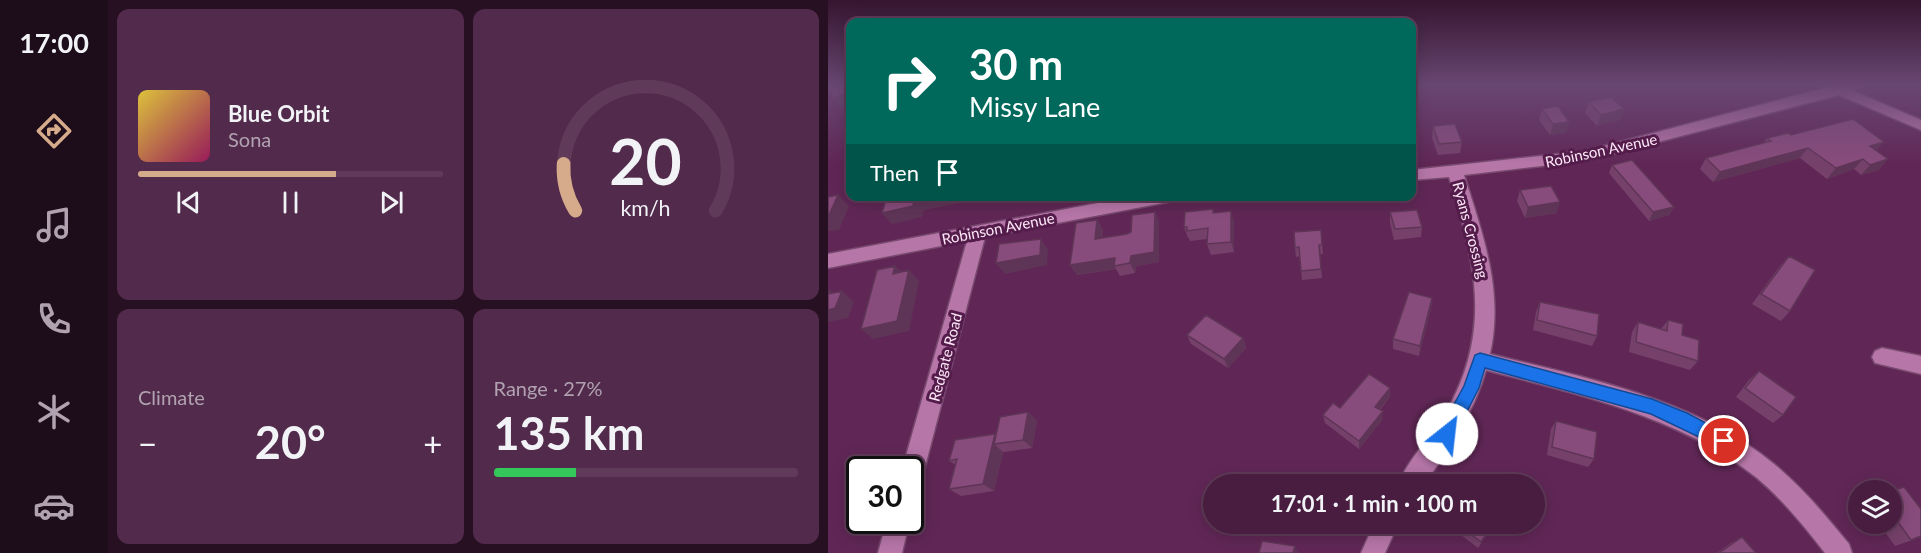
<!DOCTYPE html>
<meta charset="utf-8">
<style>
:root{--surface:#481d40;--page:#522a4b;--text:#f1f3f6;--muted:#b1a2b1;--line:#603b59;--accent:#d6ab8b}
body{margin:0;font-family:Lato,sans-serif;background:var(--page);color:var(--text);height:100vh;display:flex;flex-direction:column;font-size:22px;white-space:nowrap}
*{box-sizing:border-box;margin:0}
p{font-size:20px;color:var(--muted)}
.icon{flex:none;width:33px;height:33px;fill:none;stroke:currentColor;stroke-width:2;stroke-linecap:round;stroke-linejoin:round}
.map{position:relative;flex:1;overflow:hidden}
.side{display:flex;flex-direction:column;gap:9px;padding:9px;background:#281023;width:720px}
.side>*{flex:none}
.guide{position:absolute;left:18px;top:18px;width:570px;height:183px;border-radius:12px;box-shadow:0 3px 15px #0003,0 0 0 2px var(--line);background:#00695c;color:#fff;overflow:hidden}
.fabs{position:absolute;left:1020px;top:480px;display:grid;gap:12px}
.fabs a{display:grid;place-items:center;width:54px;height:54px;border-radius:50%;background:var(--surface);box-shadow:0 3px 15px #0003,0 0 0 2px var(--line);font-size:30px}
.speed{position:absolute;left:18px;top:456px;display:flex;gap:12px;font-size:30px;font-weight:700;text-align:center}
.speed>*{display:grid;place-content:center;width:78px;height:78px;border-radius:50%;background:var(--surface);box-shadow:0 3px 15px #0003,0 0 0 2px var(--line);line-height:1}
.speed .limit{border:3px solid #111;border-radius:9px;background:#fff;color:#111}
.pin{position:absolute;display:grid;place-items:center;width:51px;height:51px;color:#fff;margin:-26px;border:3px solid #fff;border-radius:50%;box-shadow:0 2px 6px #0007}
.me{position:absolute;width:66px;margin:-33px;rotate:29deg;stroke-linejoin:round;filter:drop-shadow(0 0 4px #0008)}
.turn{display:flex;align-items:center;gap:21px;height:126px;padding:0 24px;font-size:27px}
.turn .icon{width:78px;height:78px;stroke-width:2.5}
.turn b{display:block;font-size:42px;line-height:51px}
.then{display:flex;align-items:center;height:57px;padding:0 24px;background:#0003;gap:12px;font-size:22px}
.big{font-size:45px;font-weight:700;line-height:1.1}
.side .tile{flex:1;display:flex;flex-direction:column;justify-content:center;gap:9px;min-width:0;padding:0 21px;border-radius:12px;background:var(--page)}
.side .dial{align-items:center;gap:0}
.dial svg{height:156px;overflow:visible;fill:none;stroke:var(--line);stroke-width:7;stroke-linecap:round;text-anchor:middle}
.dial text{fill:var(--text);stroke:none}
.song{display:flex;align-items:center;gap:18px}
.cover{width:72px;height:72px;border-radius:9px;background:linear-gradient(135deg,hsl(50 70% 55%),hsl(330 70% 35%))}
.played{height:6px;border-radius:3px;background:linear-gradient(90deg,var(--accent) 65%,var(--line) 65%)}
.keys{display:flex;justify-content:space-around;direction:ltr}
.heat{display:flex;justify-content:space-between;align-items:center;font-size:33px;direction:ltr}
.charge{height:9px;border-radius:4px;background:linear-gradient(90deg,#34c759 27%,var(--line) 0)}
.side .tiles{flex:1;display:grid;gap:9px;grid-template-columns:repeat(2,1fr)}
.trip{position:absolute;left:375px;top:474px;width:342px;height:60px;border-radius:30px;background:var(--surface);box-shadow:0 3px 15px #0003,0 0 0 2px var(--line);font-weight:700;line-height:60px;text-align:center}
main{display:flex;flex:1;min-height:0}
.tab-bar{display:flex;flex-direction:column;width:108px;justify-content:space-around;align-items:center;background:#1d0c1a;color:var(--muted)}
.tab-bar .icon{width:42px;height:42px}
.tab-bar .active{color:var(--accent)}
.tab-bar b{font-size:27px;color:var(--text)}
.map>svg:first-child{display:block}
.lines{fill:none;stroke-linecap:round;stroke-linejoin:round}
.minor-casing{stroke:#77496f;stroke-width:3}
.minor{fill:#b676a8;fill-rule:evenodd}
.wall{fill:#75416b}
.shaded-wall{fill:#5f3557}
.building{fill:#884c7c;stroke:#5f3557;stroke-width:1.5}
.route{fill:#1a73e8;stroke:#114b97;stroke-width:1.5}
.labels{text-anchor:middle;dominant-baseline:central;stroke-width:6;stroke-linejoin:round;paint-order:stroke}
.street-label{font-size:15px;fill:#fee8f8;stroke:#541c4b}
</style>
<main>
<nav class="tab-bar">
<b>17:00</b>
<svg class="icon active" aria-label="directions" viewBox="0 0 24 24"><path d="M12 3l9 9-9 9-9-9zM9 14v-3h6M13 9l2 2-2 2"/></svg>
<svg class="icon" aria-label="music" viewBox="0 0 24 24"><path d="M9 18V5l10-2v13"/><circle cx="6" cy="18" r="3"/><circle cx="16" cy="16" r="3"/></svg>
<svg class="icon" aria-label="phone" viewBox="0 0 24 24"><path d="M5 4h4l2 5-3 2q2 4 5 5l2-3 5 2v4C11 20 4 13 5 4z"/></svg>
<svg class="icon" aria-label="climate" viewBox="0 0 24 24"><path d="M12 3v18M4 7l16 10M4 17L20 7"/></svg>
<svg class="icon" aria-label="car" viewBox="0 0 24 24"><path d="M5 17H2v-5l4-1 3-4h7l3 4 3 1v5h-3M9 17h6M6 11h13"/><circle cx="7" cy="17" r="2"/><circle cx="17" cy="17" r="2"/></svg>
</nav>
<section class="side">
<div class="tiles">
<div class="tile">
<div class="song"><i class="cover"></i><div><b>Blue Orbit</b><p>Sona</p></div></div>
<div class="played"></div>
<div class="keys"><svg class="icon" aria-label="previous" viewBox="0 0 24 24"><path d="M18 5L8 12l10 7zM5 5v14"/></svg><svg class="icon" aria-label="pause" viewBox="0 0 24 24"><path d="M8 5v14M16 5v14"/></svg><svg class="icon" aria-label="next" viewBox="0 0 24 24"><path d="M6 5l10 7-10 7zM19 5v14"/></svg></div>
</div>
<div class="tile dial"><svg viewBox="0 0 100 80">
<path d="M14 69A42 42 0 1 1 86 69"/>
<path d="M14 69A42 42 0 0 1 8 45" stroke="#d6ab8b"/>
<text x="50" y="56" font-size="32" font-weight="700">20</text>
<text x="50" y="72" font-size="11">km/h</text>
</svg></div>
<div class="tile"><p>Climate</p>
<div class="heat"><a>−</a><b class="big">20°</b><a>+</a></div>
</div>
<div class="tile"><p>Range · 27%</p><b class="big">135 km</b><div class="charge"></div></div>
</div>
</section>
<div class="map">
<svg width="1093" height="553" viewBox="0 0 1093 553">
<rect width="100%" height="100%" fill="#602756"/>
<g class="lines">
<defs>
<path id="minor" d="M1004,86H1035L1025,91L1093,120V130L1011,95L757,161L636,175C655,234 676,292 662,354C759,378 867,399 946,464C975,488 998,516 1021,544L1024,553H997C976,526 955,500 929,478C851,416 752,395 658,370C646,412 621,450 596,484H571C577,463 606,433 618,412C665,330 647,261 621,177L584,180V170L757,151Z
M307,196H348L340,202L157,237L93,482L90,490L82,493V470H74L139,241L0,268V254Z
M1054,348L1093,356V374L1047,363L1044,357L1047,351Z
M59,520L82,519L74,553H50Z
M546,524H570L557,553H533Z"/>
</defs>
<use href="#minor" class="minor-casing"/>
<use href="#minor" class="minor"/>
</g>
<path class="wall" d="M761,102L796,109L792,120L769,126L757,113Z
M714,109L741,122L738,133L722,135L711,120Z
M605,126L634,142L632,153L610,155L604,138Z
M963,135L1048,150L1051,170L1033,175L1026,169L999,179L972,158L885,182L872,169L878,158L935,144L939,138Z
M784,165L846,207L841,215L821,221L781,173Z
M692,190L729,213L697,218L689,201Z
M385,209L386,213L406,222V252L383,255L379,244V239L362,241L361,238H360L356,227Z
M327,212L331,222V262L308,266L307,273L292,276L288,269L249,275L242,265L269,220L275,230L274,238L299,234Z
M562,212L594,227L593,237L566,240L562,223Z
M493,230L495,254H492L494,278L474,280L472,256L468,257L467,248Z
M961,256L962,311L953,321L924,304L952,266Z
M604,298L603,308L591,356L565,349V339Z
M712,302L769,336L764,346L705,330L708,312Z
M840,320L854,335L870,361L862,370L801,352L804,332L810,322L833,329Z
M359,335L415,338L418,348L400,368L363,344Z
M931,371L955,415L945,423L908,397L921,380Z
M562,388V397L552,410L554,420L531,449L497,423L495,415Z
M200,412L209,421L204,448L176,452H175L166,491L133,496L121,489L128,465L121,461L167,434L168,435Z
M728,421L766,459L760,467L719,455L723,429Z
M1064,491L1093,537L1067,546L1051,524H1064Z
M626,524H666L650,548L624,528Z
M914,537L928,553H889L903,543Z"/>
<path class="shaded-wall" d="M22,92V106L14,109L5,98Z
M796,109L792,120L769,126L773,115Z
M741,122L738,133L722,135L725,124Z
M1056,142L1047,152L1042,146Z
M980,148L972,158L885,182L892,172Z
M1035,159L1026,169L999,179L1008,168Z
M1060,159L1051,170L1033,175L1042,165Z
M10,195L21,206L11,230L0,231V217Z
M102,196H144L143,201L96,210L94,217L64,224L54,213L86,200Z
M732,202L729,213L697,218L700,207Z
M846,207L841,215L821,221L825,212Z
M403,211L406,222V252L403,242Z
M327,212L331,222V262L308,266L307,273L302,263L303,256Z
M269,220L275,230L273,249L267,239Z
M213,239L220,250L219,265L177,274L168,263Z
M287,258L286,266L288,269L249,275L242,265Z
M67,266L78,276L65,274Z
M81,270L91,281L81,331L45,339L33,329Z
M1,289L11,298L14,291L26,302L20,318L0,322V292Z
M604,298L603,308L591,356L592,346Z
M415,338L418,348L400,368L396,359Z
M562,388V397L547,415V407Z
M555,411L554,420L531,449V441Z
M200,412L209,421L204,448L195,440Z
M167,434L177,442L166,444L175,452L166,491L155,484Z
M467,546L470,553H465Z"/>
<path class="building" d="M0,86H22V92L5,98Z
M783,97L796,109L773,115L761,102Z
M730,106L741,122L725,124L714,109Z
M1025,119L1056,142L1042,146L1060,159L1042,165L1035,159L1008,168L980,148L892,172L878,158L943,141L939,138L960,133L963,135Z
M627,124L634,142L611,144L605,126Z
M804,160L846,207L825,212L784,165Z
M723,186L732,202L700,207L692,190Z
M10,195L0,217V197Z
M59,196H102L86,200L85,206L54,213Z
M385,209V213L403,211V242L379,244L380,228L359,231V227H356L357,212Z
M589,210L594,227L567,229L562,212Z
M327,212L326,252L303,256L302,263L286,266L287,258L242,265L248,223L269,220L267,239L299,234L303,232L304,215Z
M493,230L494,245H491L493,269L473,271L471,247L467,248L466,232Z
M213,239L212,255L168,263L171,244Z
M961,256L987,270L962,311L933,294Z
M67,266L65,274L81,270L69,321L33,329L49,270Z
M14,291L7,308L0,310V294Z
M581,292L604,298L592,346L565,339Z
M712,302L771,314L769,336L709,320Z
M378,315L415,338L396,359L359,335Z
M840,320L855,324L854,335L871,340L870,361L808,342L810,322L839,331Z
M931,371L968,397L955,415L917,388Z
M541,374L562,388L547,407L555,411L531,441L495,415L505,403L512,408Z
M200,412L195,440L166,444L172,417Z
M728,421L769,432L766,459L724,447Z
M167,434L155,484L121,489L129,459L121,461L127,440Z
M1076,487L1093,509V536L1083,540L1064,514V491Z
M629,524H665L653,542Z
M914,537L928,553H891Z
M434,541L467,546L465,553H431Z"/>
<linearGradient id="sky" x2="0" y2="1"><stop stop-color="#35152f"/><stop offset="0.52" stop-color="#694773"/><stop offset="1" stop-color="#694773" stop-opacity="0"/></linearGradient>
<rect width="1093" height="164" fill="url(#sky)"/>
<path class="route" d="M652,353L824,399L859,413L902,436L904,441L902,447L896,449L823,414L657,368L651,388L625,439L619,441L613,439L611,434L613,428L636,386L647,355Z"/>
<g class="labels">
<g class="street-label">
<text transform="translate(773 150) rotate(-12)">Robinson Avenue</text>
<text transform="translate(170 228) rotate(-11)">Robinson Avenue</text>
<text transform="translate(643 230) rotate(75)">Ryans Crossing</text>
<text transform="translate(117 357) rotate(-75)">Redgate Road</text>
</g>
</g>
</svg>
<div class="fabs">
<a><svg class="icon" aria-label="layers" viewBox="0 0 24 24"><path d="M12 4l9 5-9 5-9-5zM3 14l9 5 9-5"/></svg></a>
</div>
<div class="speed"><div class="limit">30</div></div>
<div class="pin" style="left:896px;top:441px;background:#d93025"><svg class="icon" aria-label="arrive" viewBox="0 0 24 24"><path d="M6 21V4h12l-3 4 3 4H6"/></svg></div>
<svg class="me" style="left:619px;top:434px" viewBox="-20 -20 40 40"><circle r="19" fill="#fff"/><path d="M0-13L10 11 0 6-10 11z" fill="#1a73e8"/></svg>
<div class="trip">17:01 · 1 min · 100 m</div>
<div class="guide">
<div class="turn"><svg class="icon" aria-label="right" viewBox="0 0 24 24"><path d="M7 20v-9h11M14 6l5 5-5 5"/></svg><div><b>30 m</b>Missy Lane</div></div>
<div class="then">Then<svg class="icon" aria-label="arrive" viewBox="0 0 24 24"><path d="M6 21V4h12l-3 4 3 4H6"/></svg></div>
</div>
</div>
</main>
